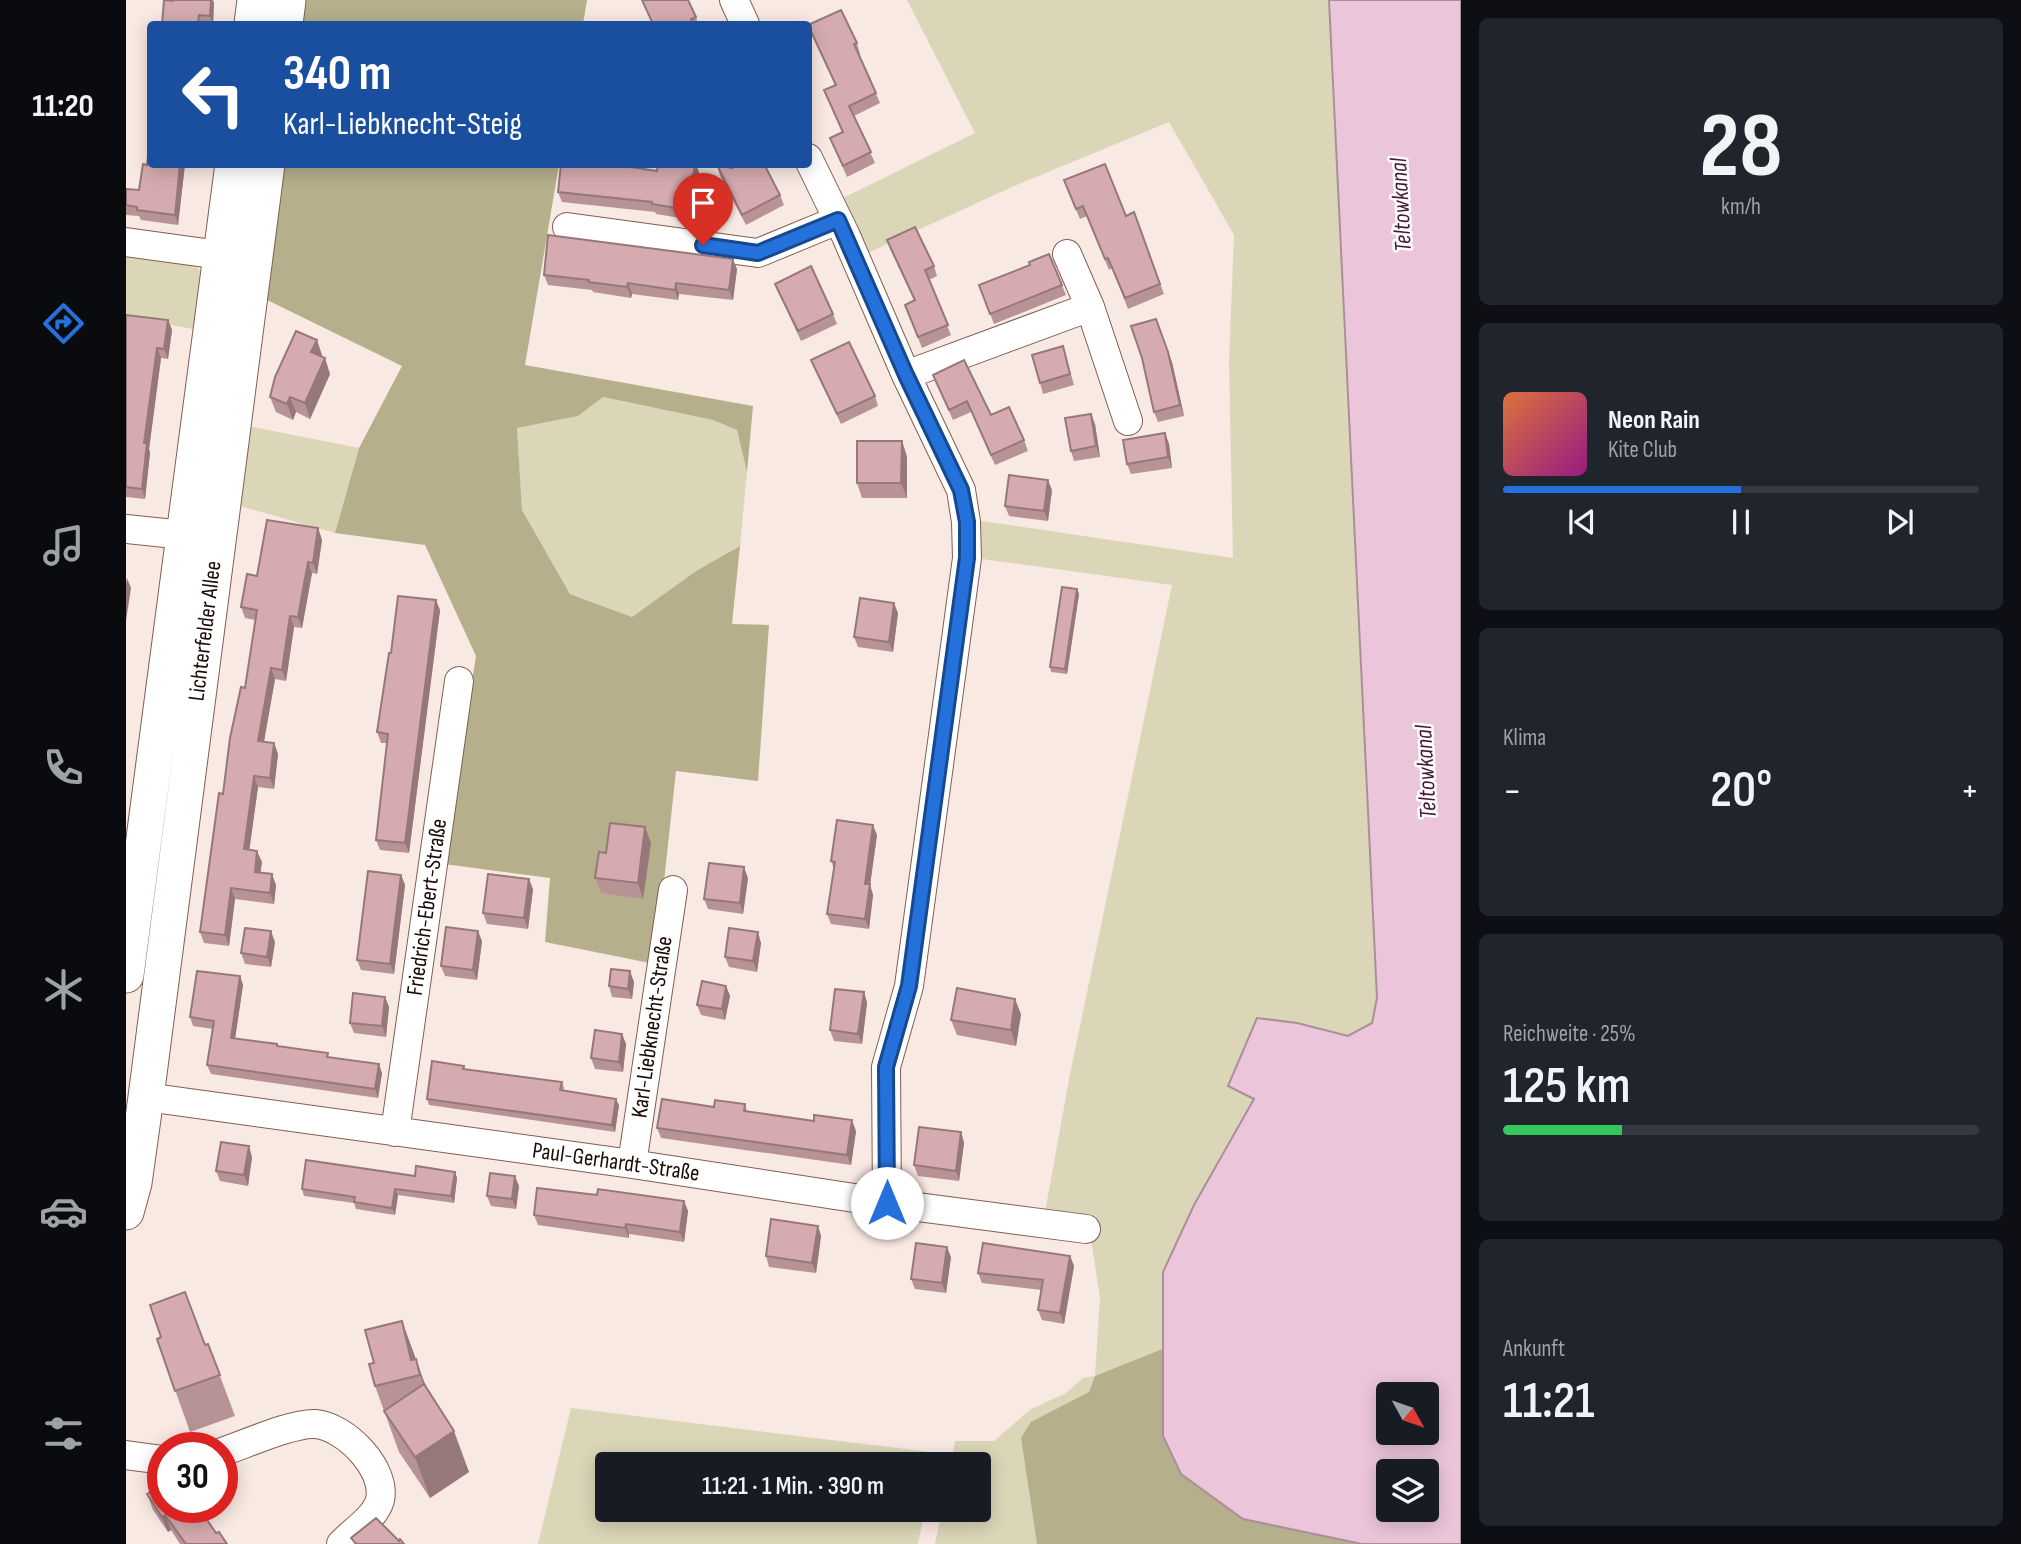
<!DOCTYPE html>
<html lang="de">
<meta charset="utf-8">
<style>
:root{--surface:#171b24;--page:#20242c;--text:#f1f3f6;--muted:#9ea1a6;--line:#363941;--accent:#2471dc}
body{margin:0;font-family:"Sofia Sans Condensed",sans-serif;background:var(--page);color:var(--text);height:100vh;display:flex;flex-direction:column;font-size:26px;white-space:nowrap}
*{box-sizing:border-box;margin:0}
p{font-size:23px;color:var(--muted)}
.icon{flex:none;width:38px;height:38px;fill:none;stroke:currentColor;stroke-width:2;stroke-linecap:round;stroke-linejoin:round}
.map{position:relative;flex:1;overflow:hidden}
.details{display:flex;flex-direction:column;gap:18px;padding:18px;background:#0d0f14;width:560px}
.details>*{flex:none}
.banner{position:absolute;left:21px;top:21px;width:665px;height:147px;border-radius:7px;box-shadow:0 4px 18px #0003;background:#1a4fa0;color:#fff;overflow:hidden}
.needle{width:46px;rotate:130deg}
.controls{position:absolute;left:1250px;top:1382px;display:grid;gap:14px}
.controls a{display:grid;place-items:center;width:63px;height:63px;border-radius:7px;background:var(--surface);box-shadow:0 4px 18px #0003;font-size:35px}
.speed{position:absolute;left:21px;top:1432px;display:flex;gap:14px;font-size:35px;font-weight:700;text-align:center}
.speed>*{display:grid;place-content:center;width:91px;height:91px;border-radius:50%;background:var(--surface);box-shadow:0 4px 18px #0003;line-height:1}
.speed .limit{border:10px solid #d22;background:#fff;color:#111}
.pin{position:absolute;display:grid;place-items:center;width:60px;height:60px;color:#fff;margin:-72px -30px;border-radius:50% 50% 50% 0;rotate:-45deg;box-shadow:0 0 7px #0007}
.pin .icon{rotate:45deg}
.me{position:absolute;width:77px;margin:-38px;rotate:0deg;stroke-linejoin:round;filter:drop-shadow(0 0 5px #0008)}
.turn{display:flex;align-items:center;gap:24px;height:147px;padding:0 21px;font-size:32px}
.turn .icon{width:91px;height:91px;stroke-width:2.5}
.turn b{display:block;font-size:49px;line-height:60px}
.big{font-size:52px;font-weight:600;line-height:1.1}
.details .widget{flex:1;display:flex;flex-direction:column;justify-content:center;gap:10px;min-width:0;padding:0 24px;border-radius:10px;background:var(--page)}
.details .dial{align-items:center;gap:0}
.dial b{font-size:91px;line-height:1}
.song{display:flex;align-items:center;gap:21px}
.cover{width:84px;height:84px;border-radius:10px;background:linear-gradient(135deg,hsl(20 70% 55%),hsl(310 70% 35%))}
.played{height:7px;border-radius:4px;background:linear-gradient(90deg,var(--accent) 50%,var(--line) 50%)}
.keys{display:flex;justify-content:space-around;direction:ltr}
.heat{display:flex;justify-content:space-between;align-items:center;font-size:38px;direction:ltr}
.charge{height:10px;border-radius:5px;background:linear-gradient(90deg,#34c759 25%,var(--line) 0)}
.trip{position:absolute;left:469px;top:1452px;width:396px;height:70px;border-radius:7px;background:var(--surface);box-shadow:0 4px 18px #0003;font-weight:600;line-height:70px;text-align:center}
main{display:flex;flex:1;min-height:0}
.tab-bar{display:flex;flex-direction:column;width:126px;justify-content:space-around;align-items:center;background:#090b0e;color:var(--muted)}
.tab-bar .icon{width:49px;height:49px}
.tab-bar .current{color:var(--accent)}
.tab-bar b{font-size:32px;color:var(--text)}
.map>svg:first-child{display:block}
.green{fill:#dbd6b8}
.forest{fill:#b5af8b}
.water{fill:#ebc6da;stroke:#ac8e9b;stroke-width:2;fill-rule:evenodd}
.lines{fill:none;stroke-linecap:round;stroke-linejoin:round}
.minor-casing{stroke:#815e51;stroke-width:30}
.major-casing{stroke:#815e51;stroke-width:37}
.minor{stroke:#fff;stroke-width:28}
.major{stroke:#fff;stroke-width:35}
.wall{fill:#b89396}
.shaded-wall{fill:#96787a}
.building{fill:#d6abaf;stroke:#96787a;stroke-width:2}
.route-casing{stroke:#17498f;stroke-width:18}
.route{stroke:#2471dc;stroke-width:12}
.labels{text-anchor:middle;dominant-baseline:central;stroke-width:5;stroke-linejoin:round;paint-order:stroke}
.street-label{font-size:23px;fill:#190c07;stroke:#fff}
.water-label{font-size:24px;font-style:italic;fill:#471936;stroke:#fff}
</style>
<main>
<nav class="tab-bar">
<b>11:20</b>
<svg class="icon current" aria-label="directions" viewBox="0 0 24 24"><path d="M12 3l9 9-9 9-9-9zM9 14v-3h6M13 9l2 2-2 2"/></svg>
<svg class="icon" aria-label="music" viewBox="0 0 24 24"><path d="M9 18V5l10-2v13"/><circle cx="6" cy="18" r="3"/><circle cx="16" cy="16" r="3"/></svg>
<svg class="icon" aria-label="phone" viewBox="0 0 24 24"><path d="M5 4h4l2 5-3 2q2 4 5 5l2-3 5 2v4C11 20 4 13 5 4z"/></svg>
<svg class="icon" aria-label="climate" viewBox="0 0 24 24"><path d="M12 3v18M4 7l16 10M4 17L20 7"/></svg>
<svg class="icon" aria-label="car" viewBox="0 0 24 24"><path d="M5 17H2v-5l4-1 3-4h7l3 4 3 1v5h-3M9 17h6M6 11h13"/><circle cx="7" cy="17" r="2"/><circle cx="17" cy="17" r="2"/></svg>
<svg class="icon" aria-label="filters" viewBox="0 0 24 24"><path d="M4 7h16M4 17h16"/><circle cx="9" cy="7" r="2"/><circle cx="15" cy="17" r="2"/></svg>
</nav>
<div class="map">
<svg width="1335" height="1544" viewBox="0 0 1335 1544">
<rect width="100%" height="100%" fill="#f9e9e3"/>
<path class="green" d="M781,0H1203L1251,998L1246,1023L1222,1036L1171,1023L1068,1205L1037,1272L1039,1348L969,1376L963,1392L895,1438L911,1544H809L816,1510H852V1465H825L829,1441H868L905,1409L940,1393L957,1378L969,1376L974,1298L963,1226L918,1218L944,1074L1046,585L849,558V520L1107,558L1103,361L1108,235L1043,122L886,187L735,256L709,202L849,133Z
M0,254L62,264L72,268L79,279L73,330L0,317Z
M477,397L587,420L611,430L621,472L614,546L570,571L506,617L444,594L396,510L391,428L452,416Z
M117,425L233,448L209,533L107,504Z
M445,1408L812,1453L810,1465H481V1510H799L792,1544H412Z"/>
<path class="forest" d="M180,0H461L457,24H177Z
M156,165H433L399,365L627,406L621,472L611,430L587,420L477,397L452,416L391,428L396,510L444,594L506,617L570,571L614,546L606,624L643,625L632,781L550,771L529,964L419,942L424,878L318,864L350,656L299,545L209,533L233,448L276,366L137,298Z
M1039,1348L1037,1436L1236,1544H911L895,1438L905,1422L963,1392L969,1376Z"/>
<path class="water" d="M1203,0H1335V1544H1236L1117,1519L1055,1474L1037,1436V1272L1068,1205L1128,1099L1102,1086L1131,1018L1171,1023L1222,1036L1246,1023L1251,998ZM1262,1395H1300V1433H1262ZM1262,1472H1300V1510H1262Z"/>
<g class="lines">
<defs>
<path id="minor" d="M608,0L619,24
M682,158L720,236L780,375L835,490L840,522L841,558L783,986L760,1067L761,1203
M441,227L632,253L712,220
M0,242L94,255
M941,254L964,307
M780,375L964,307L1002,421
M0,529L77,537
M20,1097L506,1164L761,1203L960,1229
M269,1132L333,681
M506,1164L547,890
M96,1452C120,1444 166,1423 189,1424C219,1426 261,1469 254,1500C249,1518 227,1531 215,1544
M0,1455L37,1460"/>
<path id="major" d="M126,24L129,0
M159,24L162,0
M0,975L107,164
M0,1212L8,1183L20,1097L141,164"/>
</defs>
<use href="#minor" class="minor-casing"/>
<use href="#major" class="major-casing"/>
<use href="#minor" class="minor"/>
<use href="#major" class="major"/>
</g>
<path class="wall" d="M516,0L570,17L572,24H527Z
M88,3L87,24L76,23L75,24H36Z
M682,25L731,43L734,54H733L754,103L728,116L749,163L721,177L704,138L716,132L698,90L709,85Z
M24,164H59L52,225L15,220L13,216L0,215V189L13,190Z
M591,165L654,195L658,205L620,225L594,176Z
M531,171L573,172L566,220L530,214L529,212L436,202L432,192Z
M942,191L1000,216L1008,212L1038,294L1002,309L986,268L983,270L961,216L954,219Z
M761,240L808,266L811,276L803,280L825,335L796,348L779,305L788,300L765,251Z
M923,254L940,295L868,324L853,285L904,265Z
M611,269L607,300L553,294L552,300L506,294L505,298L467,292L466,290L422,285L418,275Z
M649,284L707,314L711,324L675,341L653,294Z
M0,315L42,320L46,330L42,359L35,358L23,449L24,453L19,499L0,497Z
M937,346L948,385L917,394L914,383Z
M196,355V357L204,374L184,419L170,412L167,420L150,412L144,397Z
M685,360L749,396L752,406L715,424L689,370Z
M1046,362L1058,416L1032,422L1028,412Z
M807,375L865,415L898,440L902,451L869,465L845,412L827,420Z
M969,424L974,457L948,461L945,451Z
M1039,433L1043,444L1046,468L1005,474L1001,464Z
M776,441L781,457V498H736L731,483Z
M926,490L922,521L883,516L879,506Z
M192,528L196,540L191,574L186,573L176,628L168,627L160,681L149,679L138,742L148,743L152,754L148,789L132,787L123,850L136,862L134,873L150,885L148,904L109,899L103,946L78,943L74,932L97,794L119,688L129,620L119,618L115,607L131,576Z
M951,589L953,594L941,674L925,672L924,667Z
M314,610L283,853L254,850L250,840L261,743H255L251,732L265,653Z
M772,613L767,652L732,647L728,637Z
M751,835L744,885L747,895L743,929L705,924L701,914L708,869L705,861Z
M525,843L517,899L475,893L469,878L480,853Z
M275,875L279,885L268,974L235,970L231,960Z
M622,878L617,914L582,909L578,899Z
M407,889L402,929L361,924L357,913Z
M356,941L351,980L319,976L315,966Z
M149,942L145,967L119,964L115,953Z
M635,943L631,972L603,967L599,957Z
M114,976L117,985L109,1038L152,1046L203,1057L256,1073L252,1098L85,1074L81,1065L87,1029L67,1026L64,1017Z
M508,982L506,999L486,997L483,986Z
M600,986L604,996L599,1020L575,1015L571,1005Z
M738,992L741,1003L736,1044L708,1041L704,1030Z
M259,997L263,1007L260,1037L228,1033L224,1023Z
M895,1014L890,1046L831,1035L825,1020Z
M496,1034L500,1044L497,1072L469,1069L465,1058Z
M338,1066L339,1069L436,1082L438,1088V1091L493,1105L489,1132L303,1105L301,1099Z
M619,1104L621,1111L730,1131L725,1165L535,1138L531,1128L588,1107Z
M835,1132L838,1143L833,1181L792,1176L788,1165Z
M126,1157L122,1186L94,1181L90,1171Z
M329,1172L331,1178L328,1203L272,1195L269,1215L230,1209L228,1203L178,1196L176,1189Z
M393,1186L390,1209L365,1206L361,1196Z
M471,1195L558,1201L562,1211L558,1242L503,1234V1238L412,1225L408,1215Z
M692,1226L695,1236L690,1273L643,1267L640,1256Z
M944,1256L948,1266L938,1324L916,1320L912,1310L915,1290L856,1283L852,1273Z
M825,1257L820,1293L789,1289L785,1279Z
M276,1321L300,1387L343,1472L304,1498L273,1452L249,1386Z
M35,1337L79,1345L82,1344L109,1416L64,1432L31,1339Z
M21,1494L90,1533L101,1544H54L45,1530L42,1532L27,1510Z"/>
<path class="shaded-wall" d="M85,0H87L88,3L87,24L84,16Z
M54,164H59L52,225L49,215Z
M569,164H570L573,172L566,220L562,210Z
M607,259L611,269L607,300L603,290Z
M502,283L506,294L505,298L501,287Z
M550,283L553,294L552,300L549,290Z
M1030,319L1046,362L1058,416L1054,405Z
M42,320L46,330L42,359L38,349Z
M191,340L196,355L191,368L185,352Z
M31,348L35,358L23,449L24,453L19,499L16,489L18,443Z
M199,358L204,374L184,419L179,403Z
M164,397L170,412L167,420L161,404Z
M965,414L969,424L974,457L970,446Z
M1039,433L1043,444L1046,468L1042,457Z
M776,441L781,457V498L775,483Z
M922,480L926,490L922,521L918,511Z
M192,528L196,540L191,574L187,563Z
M182,562L186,573L176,628L172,617Z
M1,578L5,588L0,621V584Z
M951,589L953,594L941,674L939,669Z
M310,600L314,610L283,853L279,843Z
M768,603L772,613L767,652L763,642Z
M164,616L168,627L160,681L156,670Z
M145,668L149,679L136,752L132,741Z
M148,743L152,754L148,789L144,778Z
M128,776L132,787L122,860L118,849Z
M747,825L751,835L744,885L747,895L743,929L739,919V884Z
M519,827L525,843L517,899L512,883Z
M131,851L136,862L133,883L129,872Z
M618,867L622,878L617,914L614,903Z
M146,874L150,885L148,904L144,893Z
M275,875L279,885L268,974L264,964Z
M403,879L407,889L402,929L398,918Z
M105,888L109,899L103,946L99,935Z
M145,931L149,942L145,967L141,957Z
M352,931L356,941L351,980L347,970Z
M632,932L635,943L631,972L627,961Z
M504,971L508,982L506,999L502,989Z
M114,976L117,985L108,1046L105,1038Z
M600,986L604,996L599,1020L596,1009Z
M738,992L741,1003L736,1044L732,1034Z
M259,997L263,1007L260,1037L256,1026Z
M889,999L895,1014L890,1046L885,1030Z
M496,1034L500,1044L497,1072L493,1062Z
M253,1064L256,1073L252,1098L249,1089Z
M490,1099L493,1105L489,1132L486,1125Z
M726,1120L730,1131L725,1165L721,1155Z
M835,1132L838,1143L833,1181L830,1171Z
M123,1146L126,1157L122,1186L118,1175Z
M329,1172L331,1178L328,1203L325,1196Z
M389,1176L393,1186L390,1209L386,1199Z
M269,1189L272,1195L269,1215L266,1208Z
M558,1201L562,1211L558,1242L554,1232Z
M500,1224L503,1234V1238L499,1228Z
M692,1226L695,1236L690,1273L686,1263Z
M821,1247L825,1257L820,1293L816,1283Z
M944,1256L948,1266L938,1324L934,1313Z
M276,1321L305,1401L309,1417L294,1375L285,1360Z
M328,1431L343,1472L304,1498L289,1457Z
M39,1515L45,1530L42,1532L36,1517Z"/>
<path class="building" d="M38,0L47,1V0H85L84,16L73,15L72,24H36Z
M516,0H562L570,17L565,19L568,24H527Z
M715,10L731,43L728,44L750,93L723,106L745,152L717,166L704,138L717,132L698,90L710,85L682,25Z
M24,140V164H54L49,215L11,210V207L0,205V189L13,190L17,164L21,165Z
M435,164H485L531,171L532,164H569L562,210L526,204V202L432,192Z
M608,164H638L654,195L616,215L591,165L606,168L605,166Z
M979,164L1000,216L1008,212L1034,284L999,298L982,258L979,259L957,206L950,209L938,180Z
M789,227L808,266L799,270L822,325L792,337L779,305L789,300L761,240Z
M422,235L607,259L603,290L550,283L549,290L502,283L501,287L463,282V280L418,275Z
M923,254L936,285L864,314L853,285L904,265L903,262Z
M685,266L707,314L672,331L649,284Z
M0,315L42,320L38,349L31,348L18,443H21L16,489L0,487Z
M1030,319L1042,352L1054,405L1028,412L1016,358L1005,326Z
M170,331L191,340L185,352L199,358L179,403L164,397L161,404L144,397L149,377Z
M723,342L749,396L711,414L685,360Z
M937,346L944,374L914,383L906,355Z
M838,360L865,415L883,407L898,440L865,455L841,401L823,410L807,375Z
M965,414L970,446L945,451L939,418Z
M1039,433L1042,457L1001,464L997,440Z
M731,441H776L775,483H731Z
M883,475L922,480L918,511L879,506Z
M141,520L192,528L187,563L182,562L172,617L164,616L156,670L145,668L132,741L148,743L144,778L128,776L118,849L131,851L129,872L146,874L144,893L105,888L99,935L74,932L93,793L97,794L104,738L115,687L119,688L131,610L115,607L121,574L131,576Z
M936,587L951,589L939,669L924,667Z
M272,596L310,600L279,843L250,840L262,734L251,732L263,653H265Z
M734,598L768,603L763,642L728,637Z
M711,820L747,825L739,884H744L739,919L701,914L709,862L705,861Z
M484,823L519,827L512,883L469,878L473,852L480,853Z
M583,863L618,867L614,903L578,899Z
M242,871L275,875L264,964L231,960Z
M362,874L403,879L398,918L357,913Z
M320,927L352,931L347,970L315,966Z
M119,928L145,931L141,957L115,953Z
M603,928L632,932L627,961L599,957Z
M485,969L504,971L502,989L483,986Z
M71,971L114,976L105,1038L151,1044V1046L202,1053L201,1057L253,1064L249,1089L81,1065L88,1021L64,1017Z
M576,981L600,986L596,1009L571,1005Z
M831,988L889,999L885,1030L825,1020Z
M709,989L738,992L732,1034L704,1030Z
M227,993L259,997L256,1026L224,1023Z
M469,1030L496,1034L493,1062L465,1058Z
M306,1061L338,1066L337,1069L436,1082L434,1090L490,1099L486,1125L301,1099Z
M536,1099L588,1107L589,1100L619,1104L618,1111L688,1121V1115L726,1120L721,1155L531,1128Z
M793,1127L835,1132L830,1171L788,1165Z
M95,1142L123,1146L118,1175L90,1171Z
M180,1160L289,1176L290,1166L329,1172L325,1196L269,1189L266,1208L228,1202L229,1197L176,1189Z
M364,1173L389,1176L386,1199L361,1196Z
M411,1188L471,1195L472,1189L558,1201L554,1232L500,1224L499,1228L408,1215Z
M645,1219L692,1226L686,1263L640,1256Z
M790,1243L821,1247L816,1283L785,1279Z
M857,1243L944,1256L934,1313L912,1310L917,1280L852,1273Z
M59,1292L79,1345L82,1344L94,1375L49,1391L31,1339L35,1337L24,1305Z
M276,1321L285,1360L290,1359L294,1375L249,1386L243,1364L248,1363L239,1330Z
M298,1384L328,1431L289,1457L258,1411Z
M37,1484V1507H72L90,1533L93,1532L101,1544H60L39,1515L36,1517L21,1494Z
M250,1518L273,1541L274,1539L278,1544H230L225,1538Z"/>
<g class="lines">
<defs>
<path id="route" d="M577,245L632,253L712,220L780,375L835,490L841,522V558L783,986L760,1067L761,1203"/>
</defs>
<use href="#route" class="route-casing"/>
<use href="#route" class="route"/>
</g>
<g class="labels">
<g class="street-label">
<text transform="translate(79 631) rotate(-83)">Lichterfelder Allee</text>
<text transform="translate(301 907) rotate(-82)">Friedrich-Ebert-Straße</text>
<text transform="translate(526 1027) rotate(-82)">Karl-Liebknecht-Straße</text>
<text transform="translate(490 1162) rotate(8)">Paul-Gerhardt-Straße</text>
</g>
<g class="water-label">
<text transform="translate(1275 205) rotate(-93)">Teltowkanal</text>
<text transform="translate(1300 772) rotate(-93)">Teltowkanal</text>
</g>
</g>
</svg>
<div class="controls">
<a><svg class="needle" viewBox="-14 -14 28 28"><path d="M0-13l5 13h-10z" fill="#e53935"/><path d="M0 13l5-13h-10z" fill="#9ea1a6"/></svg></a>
<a><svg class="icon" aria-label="layers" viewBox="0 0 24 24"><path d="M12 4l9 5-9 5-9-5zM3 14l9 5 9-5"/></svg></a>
</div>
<div class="speed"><div class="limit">30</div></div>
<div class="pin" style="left:577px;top:245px;background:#d93025"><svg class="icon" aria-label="arrive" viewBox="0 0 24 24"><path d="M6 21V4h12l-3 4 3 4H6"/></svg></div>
<svg class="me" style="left:761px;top:1203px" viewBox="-20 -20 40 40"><circle r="19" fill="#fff"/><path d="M0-13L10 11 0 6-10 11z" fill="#2471dc"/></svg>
<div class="trip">11:21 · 1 Min. · 390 m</div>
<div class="banner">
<div class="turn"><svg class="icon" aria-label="left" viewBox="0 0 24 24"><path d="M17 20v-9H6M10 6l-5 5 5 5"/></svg><div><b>340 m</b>Karl-Liebknecht-Steig</div></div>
</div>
</div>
<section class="details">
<div class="widget dial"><b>28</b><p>km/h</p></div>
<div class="widget">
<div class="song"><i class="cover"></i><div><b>Neon Rain</b><p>Kite Club</p></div></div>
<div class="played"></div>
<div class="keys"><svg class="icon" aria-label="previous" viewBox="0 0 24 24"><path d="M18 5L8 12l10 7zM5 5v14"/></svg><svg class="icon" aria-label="pause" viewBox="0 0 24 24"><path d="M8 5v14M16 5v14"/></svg><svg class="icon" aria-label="next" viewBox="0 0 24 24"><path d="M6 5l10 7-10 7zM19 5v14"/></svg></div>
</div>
<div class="widget"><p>Klima</p>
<div class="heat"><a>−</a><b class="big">20°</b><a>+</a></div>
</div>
<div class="widget"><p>Reichweite · 25%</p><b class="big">125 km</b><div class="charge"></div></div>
<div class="widget"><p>Ankunft</p><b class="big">11:21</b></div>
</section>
</main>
